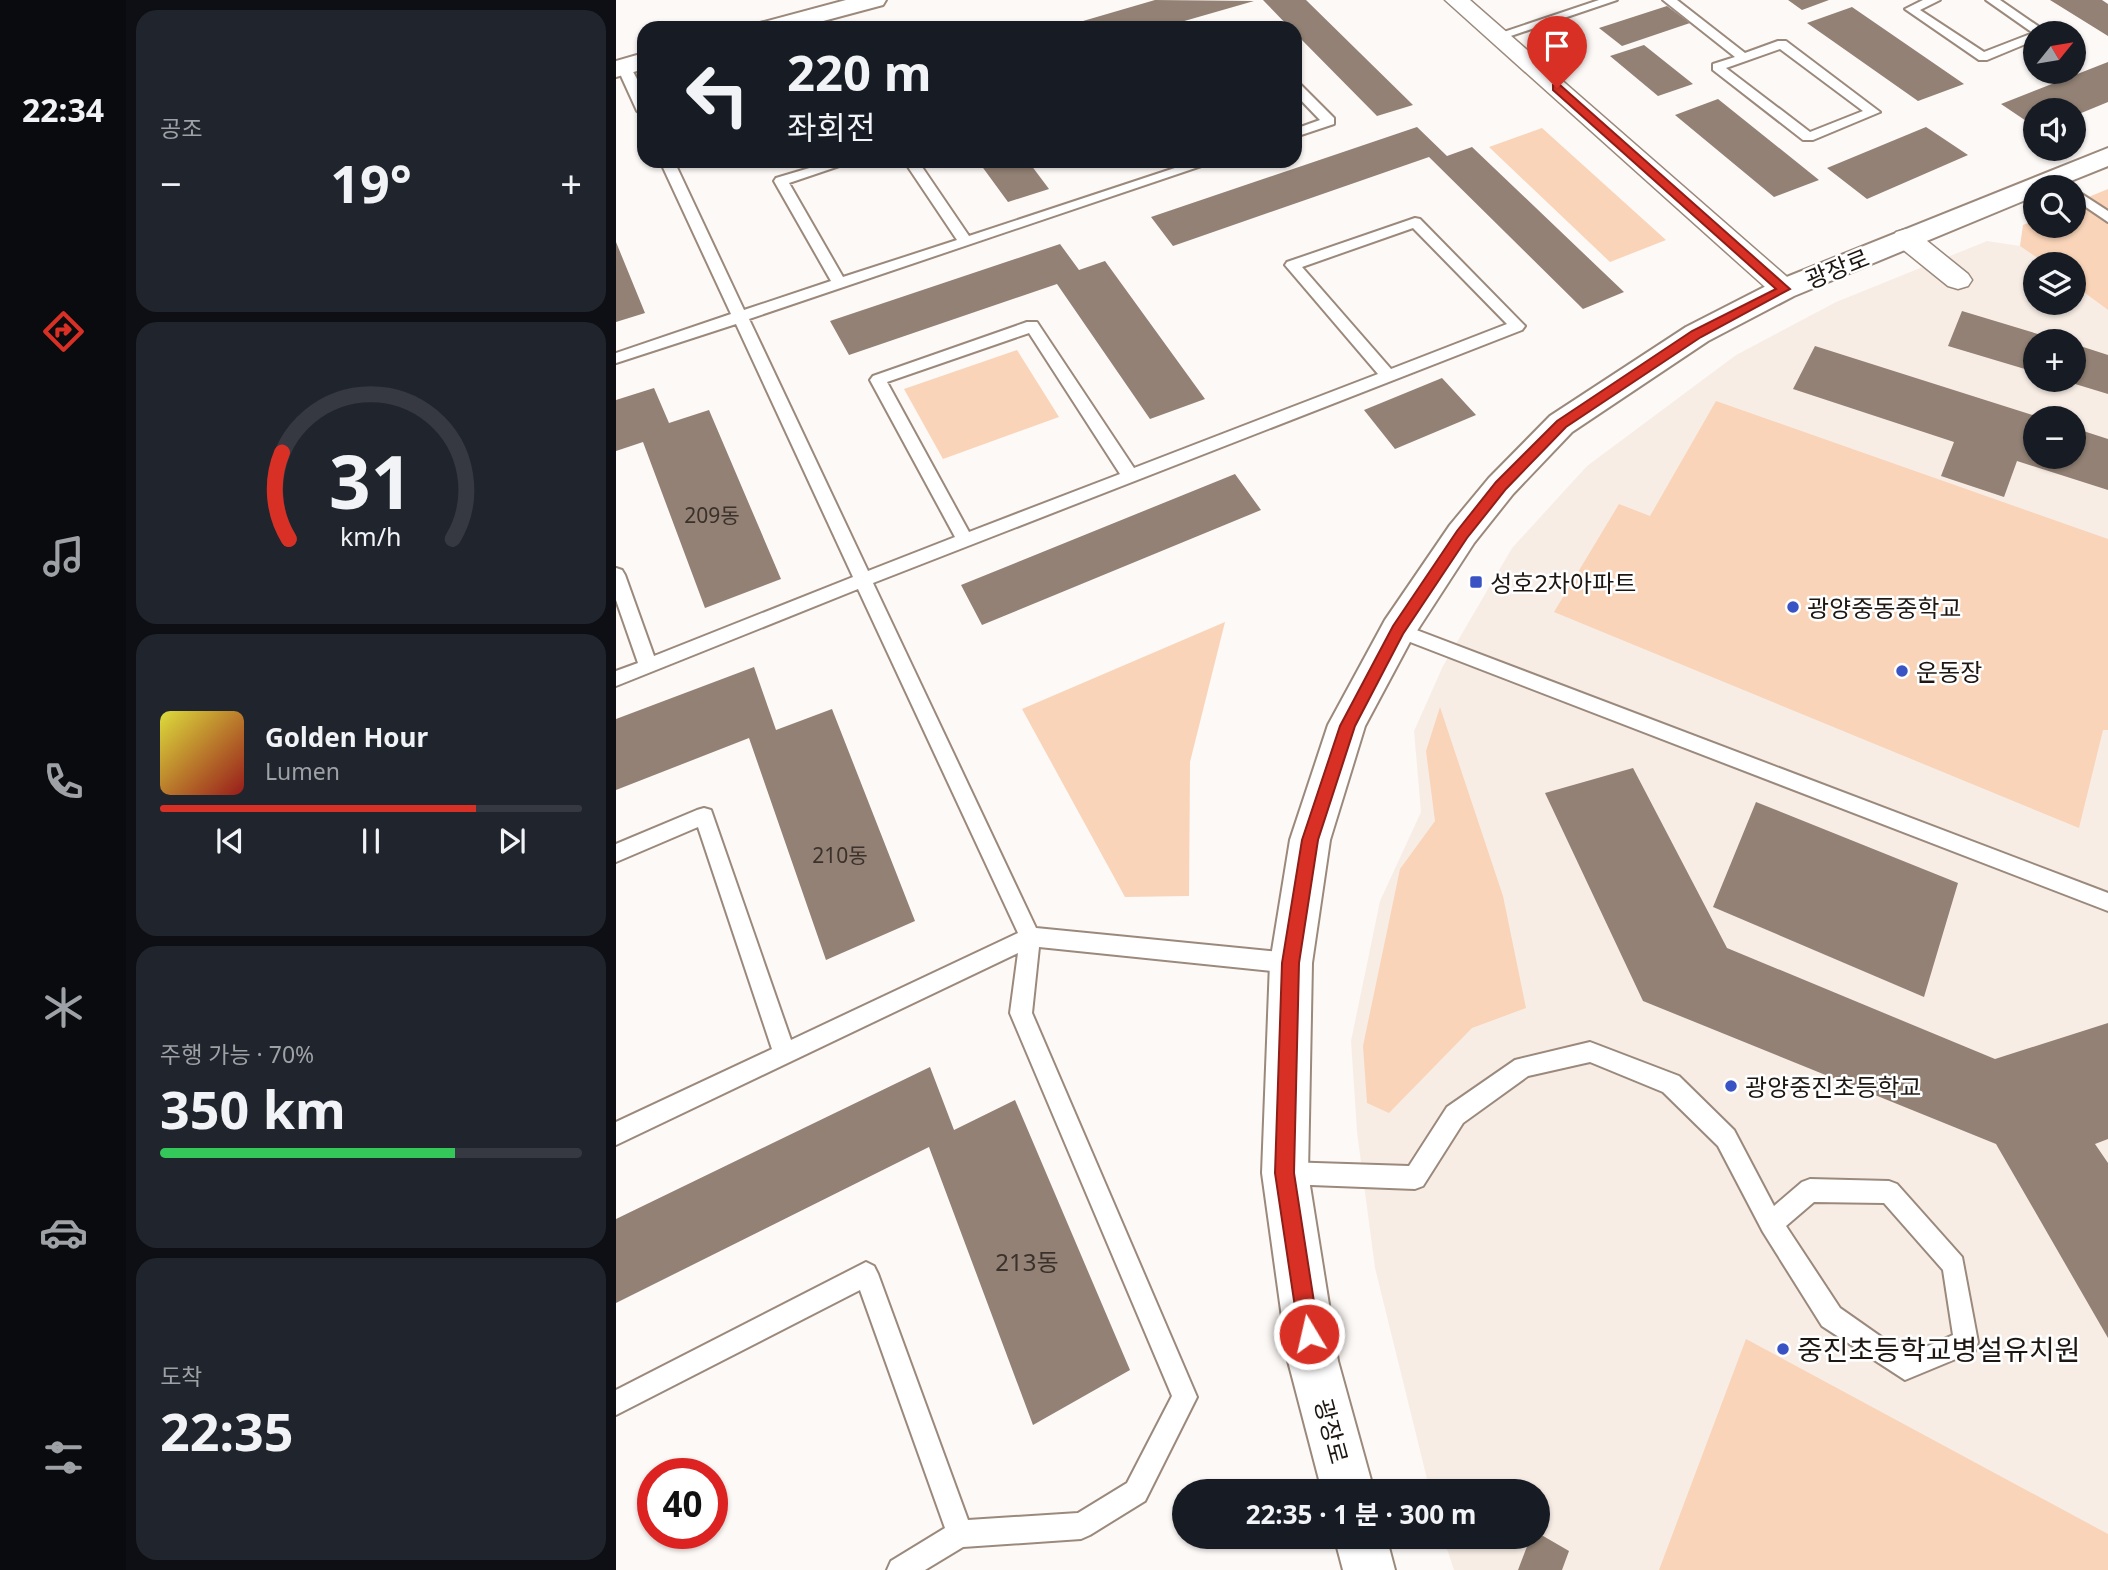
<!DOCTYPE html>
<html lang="ko">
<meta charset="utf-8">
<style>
:root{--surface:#171b24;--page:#20242c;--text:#f1f3f6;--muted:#9ea1a6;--line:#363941;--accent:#d93025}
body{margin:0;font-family:"Noto Sans","Noto Sans KR",sans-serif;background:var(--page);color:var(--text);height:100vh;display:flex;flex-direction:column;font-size:26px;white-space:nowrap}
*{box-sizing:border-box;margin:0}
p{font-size:23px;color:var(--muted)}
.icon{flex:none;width:38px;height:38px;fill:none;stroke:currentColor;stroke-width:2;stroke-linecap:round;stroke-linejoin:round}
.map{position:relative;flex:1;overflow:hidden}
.panel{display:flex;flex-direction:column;gap:10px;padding:10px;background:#0d0f14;width:490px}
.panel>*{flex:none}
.top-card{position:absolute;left:21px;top:21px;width:665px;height:147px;border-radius:21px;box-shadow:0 2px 5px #0004;background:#171b24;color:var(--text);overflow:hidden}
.needle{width:46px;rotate:60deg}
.buttons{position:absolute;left:1407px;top:21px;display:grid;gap:14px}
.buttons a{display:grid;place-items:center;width:63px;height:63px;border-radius:50%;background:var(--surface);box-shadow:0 2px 5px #0004;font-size:35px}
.speed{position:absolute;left:21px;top:1458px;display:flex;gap:14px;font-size:35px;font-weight:700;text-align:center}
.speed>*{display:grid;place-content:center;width:91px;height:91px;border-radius:50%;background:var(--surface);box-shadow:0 2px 5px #0004;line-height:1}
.speed .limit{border:10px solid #d22;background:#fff;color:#111}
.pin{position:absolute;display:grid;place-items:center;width:60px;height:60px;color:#fff;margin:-72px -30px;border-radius:50% 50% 50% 0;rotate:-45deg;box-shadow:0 0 7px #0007}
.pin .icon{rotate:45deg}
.me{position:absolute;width:77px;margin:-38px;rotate:351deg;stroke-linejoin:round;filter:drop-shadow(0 0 5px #0008)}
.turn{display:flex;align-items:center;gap:24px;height:147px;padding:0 35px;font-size:32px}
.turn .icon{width:91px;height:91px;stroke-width:2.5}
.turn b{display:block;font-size:49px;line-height:60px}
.big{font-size:52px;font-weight:700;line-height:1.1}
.panel .widget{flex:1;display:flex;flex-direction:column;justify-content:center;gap:10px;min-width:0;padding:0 24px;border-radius:21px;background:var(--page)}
.panel .dial{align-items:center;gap:0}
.dial svg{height:182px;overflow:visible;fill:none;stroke:var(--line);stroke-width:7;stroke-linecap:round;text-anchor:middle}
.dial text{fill:var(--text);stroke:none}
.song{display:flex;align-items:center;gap:21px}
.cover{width:84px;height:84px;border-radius:10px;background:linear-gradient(135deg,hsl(60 70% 55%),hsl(0 70% 35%))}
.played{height:7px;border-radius:4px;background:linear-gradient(90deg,var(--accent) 75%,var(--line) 75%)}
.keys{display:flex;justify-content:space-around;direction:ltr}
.heat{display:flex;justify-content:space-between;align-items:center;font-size:38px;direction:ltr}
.charge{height:10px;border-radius:5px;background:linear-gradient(90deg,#34c759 70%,var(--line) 0)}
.trip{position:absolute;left:556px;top:1479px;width:378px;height:70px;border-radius:35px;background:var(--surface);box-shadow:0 2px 5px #0004;font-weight:700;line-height:70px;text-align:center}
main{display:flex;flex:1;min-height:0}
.tabs{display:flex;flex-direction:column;width:126px;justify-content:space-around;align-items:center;background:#090b0e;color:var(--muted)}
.tabs .icon{width:49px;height:49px}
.tabs .selected{color:var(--accent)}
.tabs b{font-size:32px;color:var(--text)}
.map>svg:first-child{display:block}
.built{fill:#f7ede5;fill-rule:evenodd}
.green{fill:#f9d4b8}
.building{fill:#928174}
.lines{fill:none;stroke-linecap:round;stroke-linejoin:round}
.lane-casing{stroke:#9b897c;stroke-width:4}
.street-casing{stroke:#9b897c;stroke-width:3}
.secondary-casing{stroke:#9b897c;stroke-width:4}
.lane{fill:#fff;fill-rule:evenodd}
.street{fill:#fff;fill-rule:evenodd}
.secondary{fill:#fff;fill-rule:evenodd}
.route{fill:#d93025;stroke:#8d1f18;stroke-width:2}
.poi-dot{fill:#3952c4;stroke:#fff;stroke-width:2.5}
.labels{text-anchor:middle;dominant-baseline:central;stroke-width:5;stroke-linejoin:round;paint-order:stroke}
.number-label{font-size:21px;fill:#3a312a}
.street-label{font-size:24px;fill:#1d1611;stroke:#fff}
.poi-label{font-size:24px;fill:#1d1611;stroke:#fff;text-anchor:start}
.near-number-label{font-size:24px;fill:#3a312a}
.near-poi-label{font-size:28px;fill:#1d1611;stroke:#fff;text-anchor:start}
</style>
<main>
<nav class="tabs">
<b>22:34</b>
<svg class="icon selected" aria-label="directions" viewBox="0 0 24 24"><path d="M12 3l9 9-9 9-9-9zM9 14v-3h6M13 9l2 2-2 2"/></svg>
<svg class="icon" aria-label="music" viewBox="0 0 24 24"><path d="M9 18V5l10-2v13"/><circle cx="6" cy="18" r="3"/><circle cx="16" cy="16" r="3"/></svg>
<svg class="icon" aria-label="phone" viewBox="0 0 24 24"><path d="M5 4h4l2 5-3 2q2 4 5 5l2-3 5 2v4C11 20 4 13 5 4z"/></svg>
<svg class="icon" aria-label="climate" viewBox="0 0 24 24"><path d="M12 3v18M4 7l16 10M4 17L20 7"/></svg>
<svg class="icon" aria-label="car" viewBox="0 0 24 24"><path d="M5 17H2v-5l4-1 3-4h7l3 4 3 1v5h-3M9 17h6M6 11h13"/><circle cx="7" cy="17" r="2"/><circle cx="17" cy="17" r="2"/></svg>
<svg class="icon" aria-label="filters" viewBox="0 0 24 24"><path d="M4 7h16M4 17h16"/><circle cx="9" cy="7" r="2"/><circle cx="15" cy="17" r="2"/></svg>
</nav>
<section class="panel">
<div class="widget"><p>공조</p>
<div class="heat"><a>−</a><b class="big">19°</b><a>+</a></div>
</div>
<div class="widget dial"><svg viewBox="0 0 100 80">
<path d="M14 69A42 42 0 1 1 86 69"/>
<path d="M14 69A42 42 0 0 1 11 31" stroke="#d93025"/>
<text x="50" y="56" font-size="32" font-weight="700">31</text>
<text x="50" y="72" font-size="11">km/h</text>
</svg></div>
<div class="widget">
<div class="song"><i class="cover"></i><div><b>Golden Hour</b><p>Lumen</p></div></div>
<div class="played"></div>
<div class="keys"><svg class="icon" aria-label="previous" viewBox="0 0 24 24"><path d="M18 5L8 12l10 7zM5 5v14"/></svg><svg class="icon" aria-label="pause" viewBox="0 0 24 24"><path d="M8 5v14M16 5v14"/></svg><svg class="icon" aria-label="next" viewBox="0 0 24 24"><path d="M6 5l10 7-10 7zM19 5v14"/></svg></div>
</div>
<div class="widget"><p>주행 가능 · 70%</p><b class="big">350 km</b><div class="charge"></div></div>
<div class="widget"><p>도착</p><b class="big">22:35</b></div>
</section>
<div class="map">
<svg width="1492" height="1570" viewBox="0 0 1492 1570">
<rect width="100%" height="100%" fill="#fdf9f6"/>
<path class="built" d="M1371,241L1404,246L1430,264H1419V303H1458V285L1492,310V1570H838L827,1537L922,1536V1491H814L759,1268L741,1132L735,1041L764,901L805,812L798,731L827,666L896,548L971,466L1120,355L1220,302ZM1419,341H1458V380H1419ZM1419,418H1458V457H1419Z"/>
<path class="green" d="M926,128L1050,240L994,262L873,147Z
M1492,189V310L1458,285V264H1430L1404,246L1407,225L1419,220V226H1458V203Z
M401,350L443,417L327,459L288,389Z
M1100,401L1492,539V730H1487L1463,828L938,612L1003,504L1034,516Z
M609,622L574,762L573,896L509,897L406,709Z
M824,707L887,896L910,1008L856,1028L773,1113L751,1103L747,1046L784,869L819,821L810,751Z
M1130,1339L1492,1534V1570H1043Z"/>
<path class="building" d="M539,0L638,1L544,28H443Z
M647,0H690L797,105L761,116L679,33V28H674Z
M1172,0H1213L1186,10Z
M1434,0H1486L1492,4V36Z
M1051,6L1074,23L1006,46L983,28Z
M1236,7L1348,84L1302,101L1191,23Z
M1028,45L1077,84L1042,96L994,56Z
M1492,62V102L1458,116V110H1419V127L1385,104Z
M1102,99L1203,180L1158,197L1059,115Z
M801,127L831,156L856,147L1008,292L967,309L813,157L557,246L535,217Z
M1310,127L1352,155L1251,199L1211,168Z
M362,161H412L433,189L392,202Z
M0,242L29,313L0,322Z
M444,244L463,270L489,261L589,399L534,419L441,284L233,355L214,321Z
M1346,311L1445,341H1419V372L1332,346Z
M1458,344L1492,355V394L1446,380H1458Z
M1199,346L1426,418H1419V457H1458V428L1492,439V490L1401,461L1388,497L1325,476L1338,442L1177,389Z
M826,378L860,415L779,449L748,410Z
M38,388L53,423L93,410L165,579L89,608L27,442L0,451V400Z
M619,474L645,510L366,625L345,585Z
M138,667L160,730L216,709L299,921L210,960L133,738L0,790V719Z
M1017,768L1111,948L1379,1059L1492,1023V1139L1479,1144L1492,1163V1338L1380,1144L1027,1001L929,793Z
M1140,802L1342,883L1308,997L1097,907Z
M314,1067L338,1130L399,1100L514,1370L417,1425L313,1147L0,1303V1219Z
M922,1533L953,1551L946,1570H902L915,1536H922Z"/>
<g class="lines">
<defs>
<path id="lane" d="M983,0H1001L886,39L882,40L876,36Z
M1047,0H1061L1129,53L1162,41H1170L1264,112L1197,140H1187L1097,70V64L1119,57ZM1164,49L1247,111L1194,132L1110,68Z
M1307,0H1324L1304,10L1368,52L1417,33L1370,0H1384L1432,33H1419V40L1371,60H1363L1289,9Z
M7,63C23,70 28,99 28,115L21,111L1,67Z
M679,83L684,84L718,118V124L679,137V129L704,120L679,94Z
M44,161H58L128,310L215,281L158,181L160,178L217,161H238L173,183L227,277L341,240L288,161H302L353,236L580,161H600L133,319L252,571L339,537L254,380L257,376L411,322H421L518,468L762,374L669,265L671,262L799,218L804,219L909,326L906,330L257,583L420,928L675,953L682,956L685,963L682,970L675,973L423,947L416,1013L581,1397L529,1501L474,1535L465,1539L347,1547L309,1570H271L275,1561L329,1528L244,1290L0,1415V1390L250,1262L258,1266L262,1274L352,1520L462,1513L511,1483L556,1396L394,1013L402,953L0,1145V1122L156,1049L82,827L0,862V844L81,810L88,808L95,810L175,1040L402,933L242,589L0,686V671L22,663L0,600V568L6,570L9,575L38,656L237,577L120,324L0,363V353L115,314ZM797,228L891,324L775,369L686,267ZM413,333L504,474L353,532L271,382Z
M1458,189L1492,211V222L1458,199Z
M782,623L1492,893V911L776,635L773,630L776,625Z
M974,1042L1063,1076L1118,1130L1158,1206L1186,1182L1194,1179L1273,1181L1281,1184L1346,1257L1362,1342L1359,1351L1289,1380L1206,1326L1147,1232L1102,1146L1047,1092L974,1062L912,1076L847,1123L807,1186L799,1189L669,1184L661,1181L658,1173L661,1165L669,1162L793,1166L831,1107L899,1060ZM1198,1202L1268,1203L1327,1270L1337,1335L1291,1355L1224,1308L1170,1226Z"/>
<path id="street" d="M829,0H854L1178,283L1182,289L1178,295L1168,298L1158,295Z
M1290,229L1300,232L1352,274L1356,280L1352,286L1342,289L1332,286L1280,244L1276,238L1280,232Z"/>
<path id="secondary" d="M230,0H270L267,5L181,28H141L144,23Z
M28,53V69L0,77V61Z
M1492,148V166L1440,187H1419V196L1178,296L1092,341L956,432L897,494L858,543L795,640L749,726L714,840L696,963L692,1173L722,1361L758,1491H706L672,1361L646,1173L654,963L674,840L712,725L769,620L834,525L873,478L934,416L1070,327L1158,282Z
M718,1536H770L779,1570H727Z"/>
</defs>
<use href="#lane" class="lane-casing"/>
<use href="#street" class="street-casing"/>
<use href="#secondary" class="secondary-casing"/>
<use href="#lane" class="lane"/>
<use href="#street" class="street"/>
<use href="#secondary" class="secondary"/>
</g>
<path class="route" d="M937,85H944L1174,289L1085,337L950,427L890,489L851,538L787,634L739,726L702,840L683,963L678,1173L703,1334L700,1341L693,1344L686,1341L683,1334L659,1173L666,963L686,840L724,726L777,626L841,531L880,482L941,421L1076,331L1160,289L937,90Z"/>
<g class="poi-dot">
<rect x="853" y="575" width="14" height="14" rx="3.5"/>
<circle cx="1177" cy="607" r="7"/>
<circle cx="1286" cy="671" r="7"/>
<circle cx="1115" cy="1086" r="7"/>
<circle cx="1167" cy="1349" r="7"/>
</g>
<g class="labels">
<g class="number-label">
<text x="96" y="515">209동</text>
<text x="224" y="855">210동</text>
</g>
<g class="street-label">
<text transform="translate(1221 268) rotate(-22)">광장로</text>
<text transform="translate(716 1431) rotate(75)">광장로</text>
</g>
<g class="poi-label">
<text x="874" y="582">성호2차아파트</text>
<text x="1191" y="607">광양중동중학교</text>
<text x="1300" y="671">운동장</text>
<text x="1129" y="1086">광양중진초등학교</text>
</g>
<g class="near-number-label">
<text x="411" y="1261">213동</text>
</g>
<g class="near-poi-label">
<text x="1181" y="1349">중진초등학교병설유치원</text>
</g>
</g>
</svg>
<div class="buttons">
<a><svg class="needle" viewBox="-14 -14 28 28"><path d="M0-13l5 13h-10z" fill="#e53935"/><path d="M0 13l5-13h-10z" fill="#9ea1a6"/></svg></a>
<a><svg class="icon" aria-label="sound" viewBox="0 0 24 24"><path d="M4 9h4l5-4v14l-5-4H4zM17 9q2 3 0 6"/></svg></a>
<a><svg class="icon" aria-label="search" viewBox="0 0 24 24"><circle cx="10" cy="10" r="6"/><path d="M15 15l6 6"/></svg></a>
<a><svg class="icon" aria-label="layers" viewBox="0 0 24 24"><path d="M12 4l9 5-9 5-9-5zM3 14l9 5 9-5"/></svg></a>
<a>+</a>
<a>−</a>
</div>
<div class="speed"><div class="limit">40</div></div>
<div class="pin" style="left:941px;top:88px;background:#d93025"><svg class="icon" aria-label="arrive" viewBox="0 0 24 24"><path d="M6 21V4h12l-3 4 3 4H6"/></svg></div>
<svg class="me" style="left:693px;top:1334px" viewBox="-20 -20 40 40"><circle r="17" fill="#d93025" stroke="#fff" stroke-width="3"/><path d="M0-11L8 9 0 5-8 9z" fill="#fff"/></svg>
<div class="trip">22:35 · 1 분 · 300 m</div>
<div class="top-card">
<div class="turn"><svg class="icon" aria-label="left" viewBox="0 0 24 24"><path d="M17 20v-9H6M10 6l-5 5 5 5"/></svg><div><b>220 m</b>좌회전</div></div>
</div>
</div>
</main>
